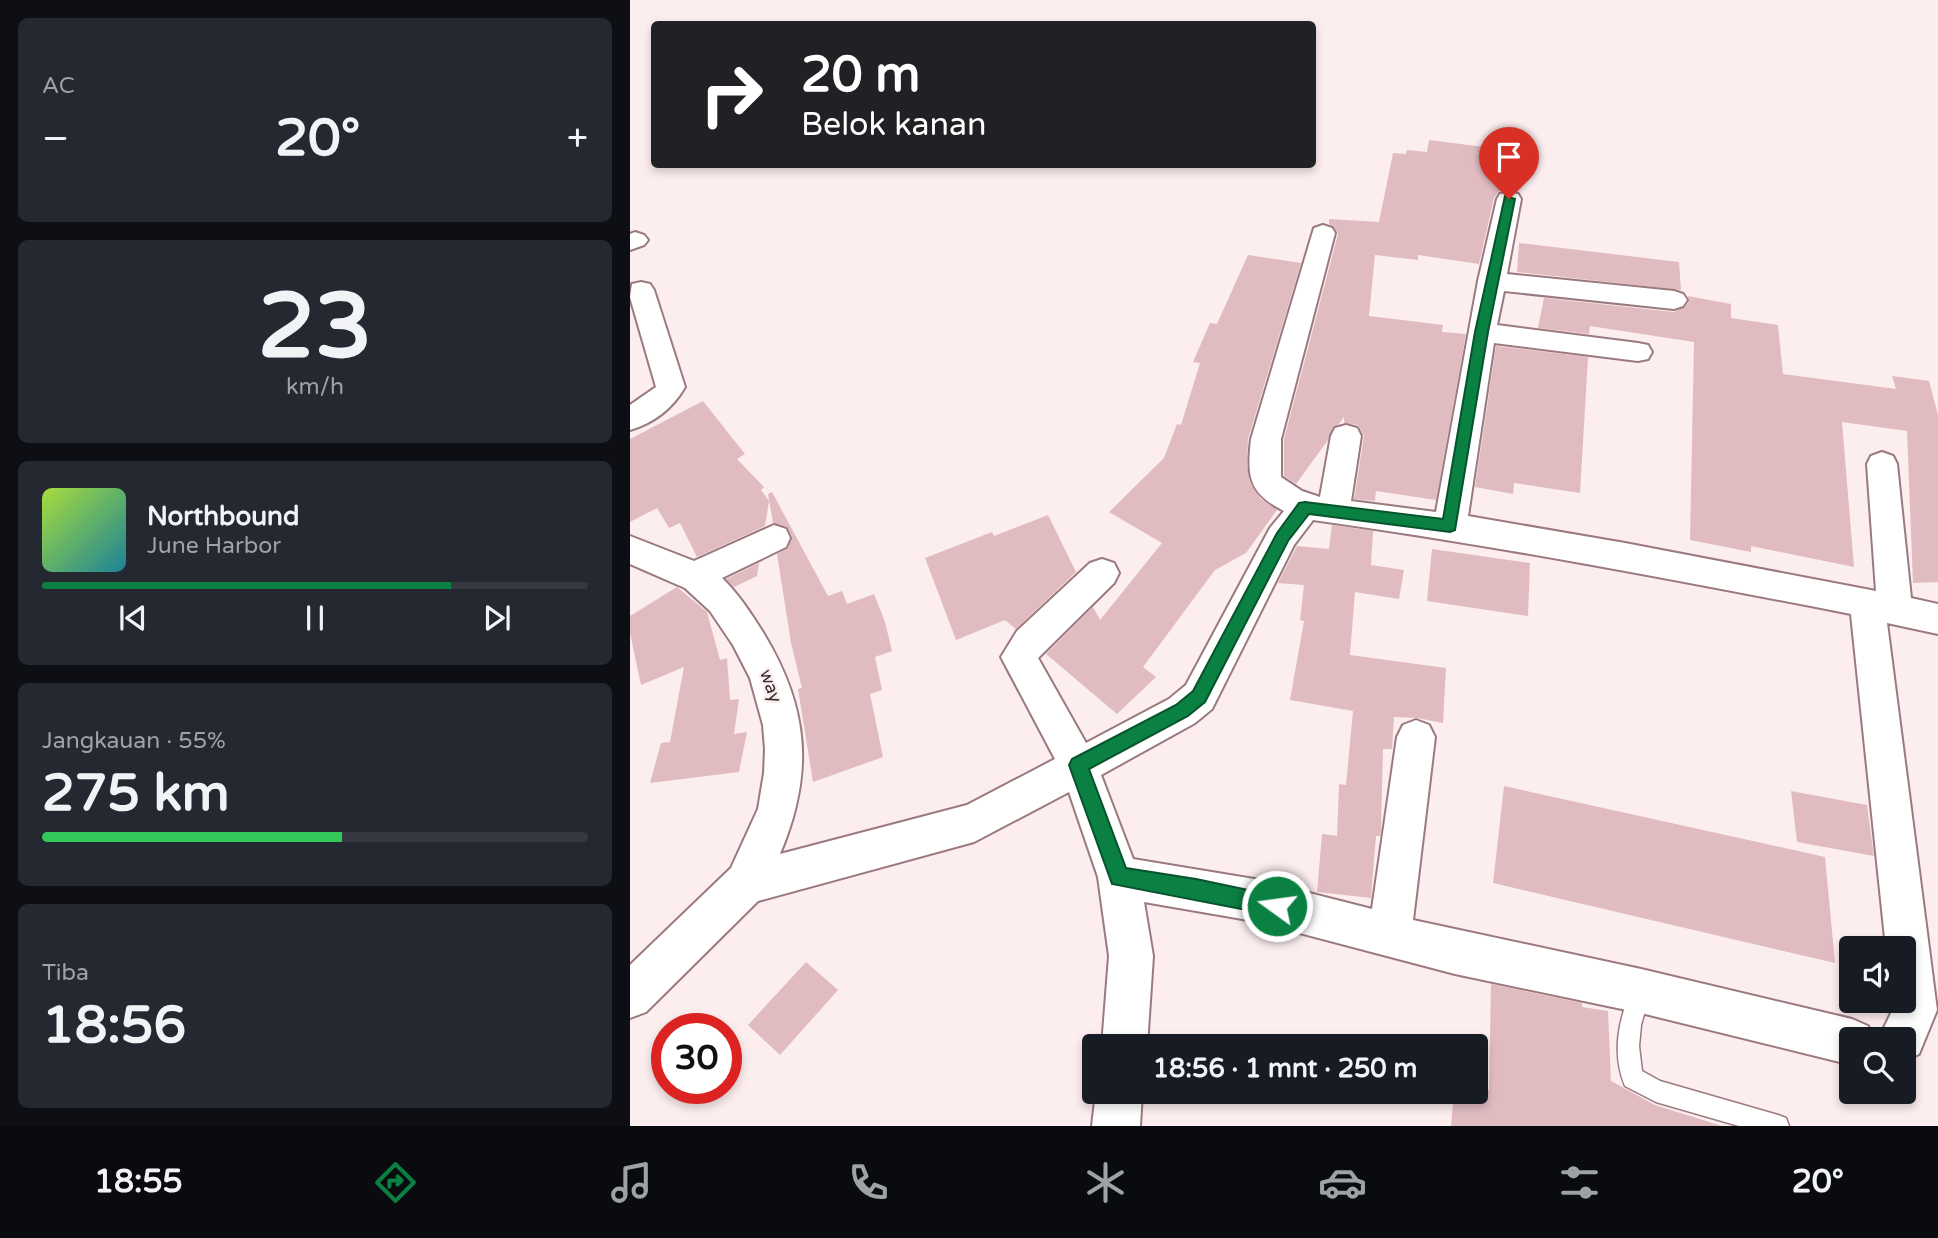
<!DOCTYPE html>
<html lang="id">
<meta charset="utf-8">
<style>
:root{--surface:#171b24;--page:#242831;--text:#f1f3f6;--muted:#9ea1a6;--line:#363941;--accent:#0b8043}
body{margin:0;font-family:"Varela Round",sans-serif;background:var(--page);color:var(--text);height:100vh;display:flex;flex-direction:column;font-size:26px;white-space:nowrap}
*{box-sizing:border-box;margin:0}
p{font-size:23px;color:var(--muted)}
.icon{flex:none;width:38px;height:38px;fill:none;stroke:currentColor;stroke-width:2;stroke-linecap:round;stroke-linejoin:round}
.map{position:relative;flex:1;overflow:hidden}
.drawer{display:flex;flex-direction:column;gap:18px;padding:18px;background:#0d0f14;width:630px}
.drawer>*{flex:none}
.guide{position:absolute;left:21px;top:21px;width:665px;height:147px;border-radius:7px;box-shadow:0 4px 10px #0003;background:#202124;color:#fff;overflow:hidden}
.fabs{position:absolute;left:1209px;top:936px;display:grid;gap:14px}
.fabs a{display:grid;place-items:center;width:77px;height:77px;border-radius:7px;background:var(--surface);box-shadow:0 4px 10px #0003;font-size:35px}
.speed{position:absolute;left:21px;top:1013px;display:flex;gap:14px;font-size:35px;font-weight:700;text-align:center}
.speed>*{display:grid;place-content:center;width:91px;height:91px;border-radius:50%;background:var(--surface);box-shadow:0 4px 10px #0003;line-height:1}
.speed .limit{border:10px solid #d22;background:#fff;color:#111}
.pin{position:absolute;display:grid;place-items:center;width:60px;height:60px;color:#fff;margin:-72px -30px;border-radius:50% 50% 50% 0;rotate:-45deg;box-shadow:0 0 7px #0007}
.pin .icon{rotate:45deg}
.me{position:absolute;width:77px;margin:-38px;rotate:284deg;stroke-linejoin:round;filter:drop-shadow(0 0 5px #0008)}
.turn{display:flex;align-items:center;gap:24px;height:147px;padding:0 35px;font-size:32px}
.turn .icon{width:91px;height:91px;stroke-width:2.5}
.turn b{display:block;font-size:49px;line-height:60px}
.big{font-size:52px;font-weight:800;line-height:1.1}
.drawer .card{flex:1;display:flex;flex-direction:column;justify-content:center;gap:10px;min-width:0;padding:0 24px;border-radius:10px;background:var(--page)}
.drawer .dial{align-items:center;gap:0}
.dial b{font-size:91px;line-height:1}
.song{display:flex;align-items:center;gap:21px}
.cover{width:84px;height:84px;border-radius:10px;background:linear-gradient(135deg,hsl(80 70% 55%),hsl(190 70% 35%))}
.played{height:7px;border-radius:4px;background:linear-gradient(90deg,var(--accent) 75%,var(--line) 75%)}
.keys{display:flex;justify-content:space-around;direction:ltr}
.heat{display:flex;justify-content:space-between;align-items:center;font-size:38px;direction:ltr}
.charge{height:10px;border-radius:5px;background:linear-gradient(90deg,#34c759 55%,var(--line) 0)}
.trip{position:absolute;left:452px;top:1034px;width:406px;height:70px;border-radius:7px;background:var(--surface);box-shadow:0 4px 10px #0003;font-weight:800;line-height:70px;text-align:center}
.tab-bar{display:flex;height:112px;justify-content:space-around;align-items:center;background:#090b0e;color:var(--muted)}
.tab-bar .icon{width:49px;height:49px}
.tab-bar .on{color:var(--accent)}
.tab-bar b{font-size:32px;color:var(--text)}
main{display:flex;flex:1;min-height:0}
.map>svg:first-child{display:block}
.building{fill:#e0bcc1}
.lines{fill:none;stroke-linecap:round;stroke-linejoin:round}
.lane-casing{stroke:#9b7a7f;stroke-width:3}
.street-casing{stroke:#9b7a7f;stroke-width:4}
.lane{fill:#fff;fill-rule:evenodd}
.street{fill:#fff;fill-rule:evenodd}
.route{fill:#0b8043;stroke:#07532c;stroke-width:2}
.labels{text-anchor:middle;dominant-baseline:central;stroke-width:5;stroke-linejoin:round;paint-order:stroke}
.street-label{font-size:18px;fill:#3a2c2e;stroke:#fcedef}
</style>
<main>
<section class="drawer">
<div class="card"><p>AC</p>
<div class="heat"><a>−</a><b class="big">20°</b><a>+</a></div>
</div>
<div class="card dial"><b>23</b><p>km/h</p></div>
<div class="card">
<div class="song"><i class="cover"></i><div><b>Northbound</b><p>June Harbor</p></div></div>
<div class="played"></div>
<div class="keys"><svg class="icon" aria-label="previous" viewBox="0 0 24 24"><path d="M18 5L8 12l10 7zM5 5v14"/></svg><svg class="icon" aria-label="pause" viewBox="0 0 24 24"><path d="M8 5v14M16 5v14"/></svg><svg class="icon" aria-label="next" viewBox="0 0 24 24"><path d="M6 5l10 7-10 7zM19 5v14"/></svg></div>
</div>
<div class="card"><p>Jangkauan · 55%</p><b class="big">275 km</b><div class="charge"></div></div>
<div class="card"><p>Tiba</p><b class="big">18:56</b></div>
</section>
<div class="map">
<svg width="1308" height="1126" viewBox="0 0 1308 1126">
<rect width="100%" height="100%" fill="#fcedef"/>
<path class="building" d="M799,140L886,151L885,160L889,161L887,191H869L864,198L849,264L788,255V260L745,255L739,316L813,325L812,332L836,334L806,500L746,491L745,501L724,499L734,436L728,425L714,423V417L709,424L703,427L698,440L666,484L654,476V439L708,234L704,227L699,224V219L749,222L763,153L776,154L777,150L797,152Z
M889,243L1049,262L1051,290L887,272Z
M618,255L671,263L618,439L617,464L620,483L631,499L647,510L616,553L585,570L513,667L526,677L487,714L416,654L463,607L470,620L532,543L479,512L534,458L547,424L551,425L570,363L563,362L580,323L587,324Z
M1058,296L1101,304V318L1148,325L1153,374L1266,389L1262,376L1299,381L1308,415V582L1283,583L1277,431L1212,422L1224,567L1121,546V552L1060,540L1064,342L960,326L959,334L908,328L914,298L1044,312L1055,307L1059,301Z
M866,346L958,357L950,493L884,483L883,494L845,487Z
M73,401L115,454L107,459L134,487L131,490L139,501L135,526L67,557L50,523L39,528L27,508L0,522V439Z
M142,492L198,596L212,591L217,604L244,594L255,622L262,651L245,657L252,690L240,694L253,757L183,782L168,689L172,688L161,643L147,554L158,548L162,537L157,527L143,523L138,494Z
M418,515L446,572L386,629L375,620L326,640L295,558L362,532L364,536Z
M702,525L743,531L741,565L774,570L769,599L725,592L720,655L816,668L813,723L787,718L764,717L762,749H753L751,830L750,836H746L741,898L687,892L692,834L707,836L709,784L716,785L723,711L660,700L674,621L670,620L674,585L648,583L667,546L699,549Z
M802,549L900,563L898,616L797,601Z
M129,563L127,576L104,587L96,579Z
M47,587L77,612L90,660L97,658L100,700L109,699L104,734L117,732L109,772L20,783L31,743L40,742L54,667L11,685L0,633V616Z
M874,786L1195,857L1205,963L863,883Z
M1161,791L1237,805L1244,856L1167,842Z
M176,962L208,990L150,1055L118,1025Z
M861,984L952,1003V1007L978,1011L981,1081L1025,1105L1092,1126H821L824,1092H845V1086L859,1090Z"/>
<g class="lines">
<defs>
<path id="lane" d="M1010,983L1017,986L1020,993L1011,1025L1009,1046L1012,1071L1030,1081L1148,1115L1156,1118L1159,1126H1109L1026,1102L995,1086C981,1052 989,1018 1003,986Z"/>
<path id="street" d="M879,192L888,194L891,199L877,274L1044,291L1053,294L1057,300L1053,306L1044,309L874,291L867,325L1008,343L1018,345L1022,352L1018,359L1008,361L864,343L838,516L995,543L1246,591L1237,464L1241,456L1252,452L1263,456L1267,464L1281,598L1308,604V634L1257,623L1307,1010L1289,1054L1274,1061V1040H1248L1263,1009L1262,1001H1274V948H1256L1221,614C1042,579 863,545 683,520L664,545L582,709L565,723L471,775L503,859L624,879L742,909L767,737L773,725L786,720L799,725L805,737L783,920L1011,969L1222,1019L1238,1026L1244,1040H1222V1065L1011,1013L825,974L624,921L514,902L523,956L517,1046H472L479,956L468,877L439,792L344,842L128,901L16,1012L0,1018V965L101,868L128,809L134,773L135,749L133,725L120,678L103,645L80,611L55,588L0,564V536L64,561L144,525L156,529L160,538L156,547L92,578C108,593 122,615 134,634C179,709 184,773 150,854L337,805L425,759L371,657L387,631L460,563L472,559L484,563L489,573L484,583L408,658L456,743L539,699L556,685L640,528L654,511C618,493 617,476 621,439L684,228L693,225L702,228L705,233L651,439V477L672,491L690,497L701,436L705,428L716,425L727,428L731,436L721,501L806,512L848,281L867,199L870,194Z
M5,232L14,235L18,240L14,245L0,250V234Z
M11,282L20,284L24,290L55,387C43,408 24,423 0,430V405L26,387L0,297L2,284Z
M466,1092H512L510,1126H462Z"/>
</defs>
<use href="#lane" class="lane-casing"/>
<use href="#street" class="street-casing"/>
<use href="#lane" class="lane"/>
<use href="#street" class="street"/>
</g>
<path class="route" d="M875,196L885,199L858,332L825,530L820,532L679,514L658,541L575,702L558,716L459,769L496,868L566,879L647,896L654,899L657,906L654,913L647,916L482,884L439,765L442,759L546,705L563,691L647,533L669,503L675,502L813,519L845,332Z"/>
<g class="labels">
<g class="street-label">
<text transform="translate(141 686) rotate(71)">way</text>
</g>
</g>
</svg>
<div class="fabs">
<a><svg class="icon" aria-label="sound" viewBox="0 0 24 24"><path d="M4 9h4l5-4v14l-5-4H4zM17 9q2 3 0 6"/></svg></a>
<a><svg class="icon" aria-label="search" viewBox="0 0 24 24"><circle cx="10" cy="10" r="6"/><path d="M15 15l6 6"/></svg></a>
</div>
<div class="speed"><div class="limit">30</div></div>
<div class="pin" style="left:879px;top:199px;background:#d93025"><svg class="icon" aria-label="arrive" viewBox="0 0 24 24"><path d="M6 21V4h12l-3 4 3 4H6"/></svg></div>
<svg class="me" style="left:647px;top:906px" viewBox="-20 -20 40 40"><circle r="17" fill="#0b8043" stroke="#fff" stroke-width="3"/><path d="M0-11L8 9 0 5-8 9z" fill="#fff"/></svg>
<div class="trip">18:56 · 1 mnt · 250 m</div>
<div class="guide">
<div class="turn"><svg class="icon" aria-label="right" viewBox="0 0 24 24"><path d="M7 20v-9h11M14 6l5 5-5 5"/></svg><div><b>20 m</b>Belok kanan</div></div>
</div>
</div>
</main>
<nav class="tab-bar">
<b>18:55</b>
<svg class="icon on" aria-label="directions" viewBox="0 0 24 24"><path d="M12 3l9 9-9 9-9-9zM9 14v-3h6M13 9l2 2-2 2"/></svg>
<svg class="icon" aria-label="music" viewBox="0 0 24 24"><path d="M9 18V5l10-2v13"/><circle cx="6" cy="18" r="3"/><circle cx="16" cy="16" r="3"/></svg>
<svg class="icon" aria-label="phone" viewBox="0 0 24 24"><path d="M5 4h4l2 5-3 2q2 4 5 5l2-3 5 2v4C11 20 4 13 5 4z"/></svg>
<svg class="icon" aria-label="climate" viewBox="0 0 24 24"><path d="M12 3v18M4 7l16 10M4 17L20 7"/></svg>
<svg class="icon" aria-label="car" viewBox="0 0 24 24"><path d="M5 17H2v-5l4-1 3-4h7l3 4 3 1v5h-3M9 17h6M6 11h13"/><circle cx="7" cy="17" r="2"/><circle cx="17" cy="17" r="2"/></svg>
<svg class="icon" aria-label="filters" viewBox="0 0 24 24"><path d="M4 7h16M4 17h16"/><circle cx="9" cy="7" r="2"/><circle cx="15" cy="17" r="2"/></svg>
<b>20°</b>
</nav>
